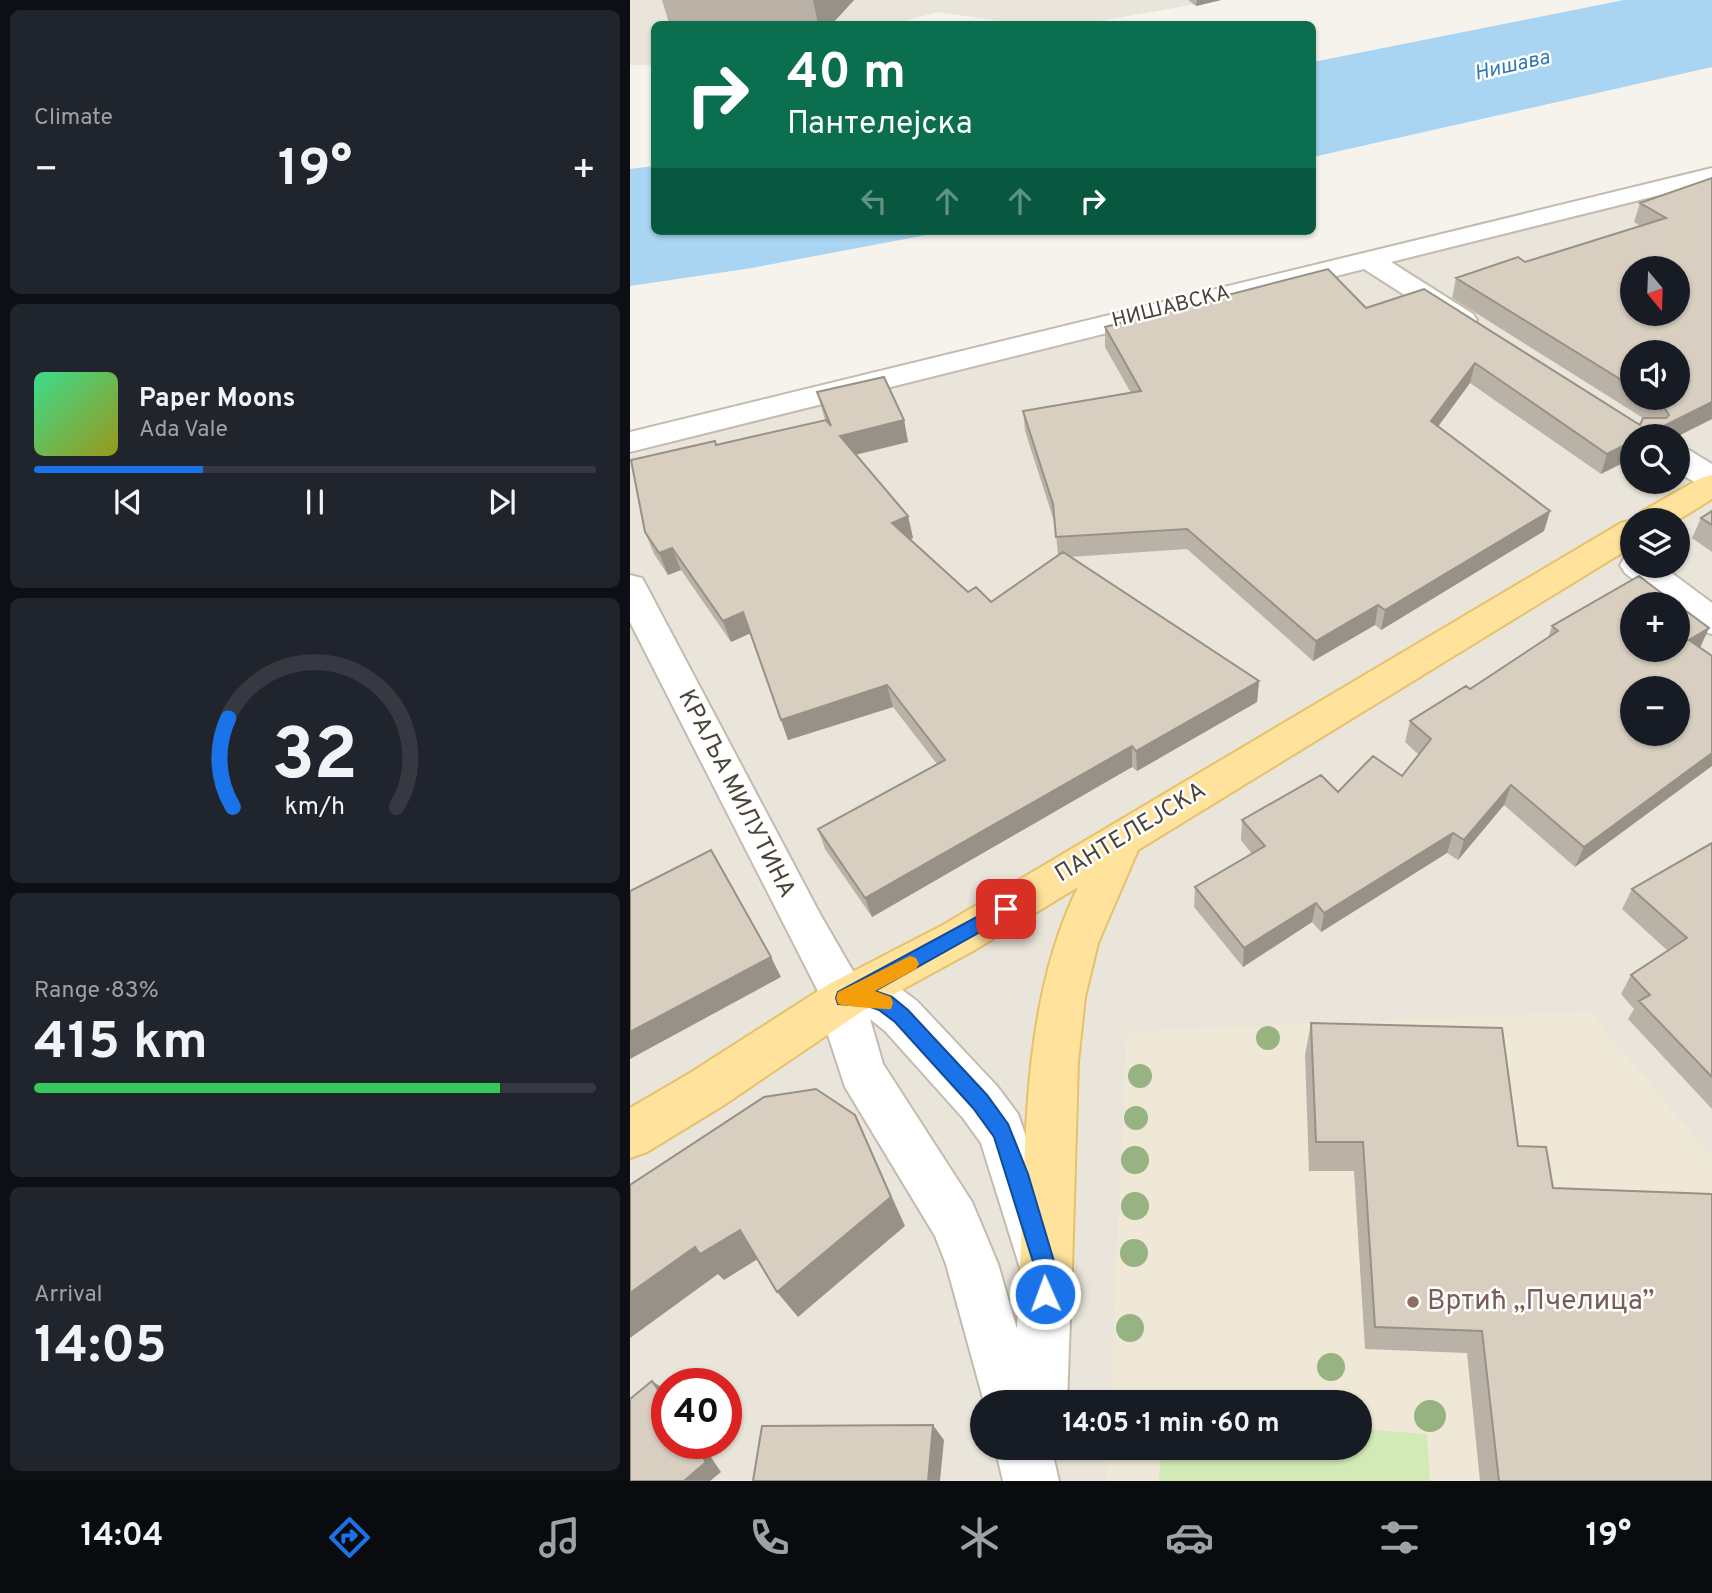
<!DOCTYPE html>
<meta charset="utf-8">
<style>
:root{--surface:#171b24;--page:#20242c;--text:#f1f3f6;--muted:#9ea1a6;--line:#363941;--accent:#1a73e8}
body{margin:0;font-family:Overpass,sans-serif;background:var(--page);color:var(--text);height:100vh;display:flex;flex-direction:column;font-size:26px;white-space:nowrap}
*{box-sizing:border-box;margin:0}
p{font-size:23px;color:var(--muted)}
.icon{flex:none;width:38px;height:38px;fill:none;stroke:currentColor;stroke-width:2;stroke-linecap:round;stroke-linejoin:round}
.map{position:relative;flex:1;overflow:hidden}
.details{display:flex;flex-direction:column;gap:10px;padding:10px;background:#0d0f14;width:630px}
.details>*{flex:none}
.banner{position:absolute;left:21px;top:21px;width:665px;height:214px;border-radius:10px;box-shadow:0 2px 5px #0004;background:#0b6e4f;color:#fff;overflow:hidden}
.needle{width:46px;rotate:161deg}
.controls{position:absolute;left:990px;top:256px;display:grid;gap:14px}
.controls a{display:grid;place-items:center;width:70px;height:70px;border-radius:50%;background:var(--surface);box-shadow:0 2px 5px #0004;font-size:35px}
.speed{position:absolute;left:21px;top:1368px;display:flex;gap:14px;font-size:35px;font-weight:700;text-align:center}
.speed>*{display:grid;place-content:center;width:91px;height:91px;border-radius:50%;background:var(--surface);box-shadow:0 2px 5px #0004;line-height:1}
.speed .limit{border:10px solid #d22;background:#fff;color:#111}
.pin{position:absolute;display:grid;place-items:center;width:60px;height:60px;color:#fff;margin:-30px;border-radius:14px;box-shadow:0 4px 10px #0006}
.me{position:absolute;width:77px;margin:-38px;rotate:358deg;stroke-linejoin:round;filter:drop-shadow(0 0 5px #0008)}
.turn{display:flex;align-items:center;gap:24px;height:147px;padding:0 21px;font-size:32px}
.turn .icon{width:91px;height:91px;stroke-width:2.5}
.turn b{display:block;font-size:49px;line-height:60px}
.lanes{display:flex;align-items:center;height:66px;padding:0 21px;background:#0003;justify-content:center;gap:35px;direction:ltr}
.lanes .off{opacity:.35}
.big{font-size:52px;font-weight:700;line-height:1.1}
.details .tile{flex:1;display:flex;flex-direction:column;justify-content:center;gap:10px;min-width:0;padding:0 24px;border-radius:10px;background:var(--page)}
.details .dial{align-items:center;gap:0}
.dial svg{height:182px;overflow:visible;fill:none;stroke:var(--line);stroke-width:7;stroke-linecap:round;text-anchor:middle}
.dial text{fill:var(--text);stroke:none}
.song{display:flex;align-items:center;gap:21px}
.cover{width:84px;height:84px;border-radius:10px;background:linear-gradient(135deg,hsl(150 70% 55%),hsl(60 70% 35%))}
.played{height:7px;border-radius:4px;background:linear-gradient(90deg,var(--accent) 30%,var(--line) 30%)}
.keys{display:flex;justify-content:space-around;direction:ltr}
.heat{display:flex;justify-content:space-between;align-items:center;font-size:38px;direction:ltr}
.charge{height:10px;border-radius:5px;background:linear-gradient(90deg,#34c759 83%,var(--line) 0)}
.trip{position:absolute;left:340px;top:1390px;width:402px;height:70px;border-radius:35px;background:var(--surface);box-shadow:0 2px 5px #0004;font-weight:700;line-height:70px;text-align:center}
.menu{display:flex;height:112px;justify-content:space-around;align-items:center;background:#090b0e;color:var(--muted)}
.menu .icon{width:49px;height:49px}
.menu .selected{color:var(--accent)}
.menu b{font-size:32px;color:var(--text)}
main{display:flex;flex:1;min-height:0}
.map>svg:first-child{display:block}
.residential{fill:#eae5da;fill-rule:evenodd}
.education{fill:#efe8d6}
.green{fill:#d2eab5}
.water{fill:#a9d4f2}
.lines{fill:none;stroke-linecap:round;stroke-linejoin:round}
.minor-casing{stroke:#c2bbae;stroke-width:4}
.major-casing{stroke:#e6c16a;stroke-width:4}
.minor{fill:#fff;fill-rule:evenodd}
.major{fill:#ffe39c;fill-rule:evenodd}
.tree{fill:#97b381}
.wall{fill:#bab2a6;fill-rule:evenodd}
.shaded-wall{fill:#979187}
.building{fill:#d8cfc1;stroke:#979187;stroke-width:2;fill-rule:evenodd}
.route{fill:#1a73e8;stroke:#114b97;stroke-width:2}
.slow{fill:#f59e0b}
.education-dot{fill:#8d6e63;stroke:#fff;stroke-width:2.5}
.labels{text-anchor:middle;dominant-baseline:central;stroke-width:5;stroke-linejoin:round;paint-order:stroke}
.far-water-label{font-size:21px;font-style:italic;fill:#2e7ab2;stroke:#fff}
.far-street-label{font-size:21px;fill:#4b4439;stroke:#fff}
.street-label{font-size:24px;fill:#4b4439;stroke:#fff}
.near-education-label{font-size:28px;fill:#785e54;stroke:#fff;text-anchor:start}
</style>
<main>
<section class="details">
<div class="tile"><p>Climate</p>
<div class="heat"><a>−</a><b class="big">19°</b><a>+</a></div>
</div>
<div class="tile">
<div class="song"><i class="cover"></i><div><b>Paper Moons</b><p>Ada Vale</p></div></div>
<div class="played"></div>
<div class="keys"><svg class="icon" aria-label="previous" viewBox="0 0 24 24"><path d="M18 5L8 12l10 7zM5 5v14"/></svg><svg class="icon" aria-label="pause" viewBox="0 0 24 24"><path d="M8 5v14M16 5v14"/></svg><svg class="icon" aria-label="next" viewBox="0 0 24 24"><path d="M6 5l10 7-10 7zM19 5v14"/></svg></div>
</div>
<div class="tile dial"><svg viewBox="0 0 100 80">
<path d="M14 69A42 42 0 1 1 86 69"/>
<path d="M14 69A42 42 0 0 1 12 30" stroke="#1a73e8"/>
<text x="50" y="56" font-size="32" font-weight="700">32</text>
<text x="50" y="72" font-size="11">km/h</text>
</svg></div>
<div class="tile"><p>Range · 83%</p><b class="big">415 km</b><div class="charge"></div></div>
<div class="tile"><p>Arrival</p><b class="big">14:05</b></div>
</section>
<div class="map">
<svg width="1082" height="1481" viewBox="0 0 1082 1481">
<rect width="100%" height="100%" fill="#f6f3ec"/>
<path class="residential" d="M0,0H590L452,24H390L308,12L263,24H24V65H0Z
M1082,178V1481H0V455L711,268ZM1003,268H1048V313H1003ZM1003,352H1048V397H1003ZM1003,436H1048V481H1003ZM1003,520H1048V565H1003ZM1003,604H1048V649H1003ZM1003,688H1048V733H1003ZM37,1384H96V1444H37ZM352,1402H730V1447H352Z"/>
<path class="education" d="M959,1012L1082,1157V1481H476L477,1447H730V1402H480L497,1032Z"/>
<path class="green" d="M730,1429L797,1434L800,1481H529L531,1447H730Z"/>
<path class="water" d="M994,0H1082V67L683,157V62Z
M24,166V231H317L122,268L0,286V169Z"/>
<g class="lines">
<defs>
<path id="minor" d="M1082,168V182L761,262L843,314L847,320L843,326L833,328L823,326L734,269L0,452V432Z
M1048,447L1059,450L1082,464V489L1071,486L1048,472Z
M1003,554V565H1031L1082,603V634L1069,630L1048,614V604H1035L995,573L990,565L995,557Z
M0,575L12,578L17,587L190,914L227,978H238L271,989L287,1001L367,1086L388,1114L442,1268L437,1402H354L316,1264L305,1236L215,1087L195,1026L193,1001L0,622ZM240,1019L255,1031L333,1118L351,1143L390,1268L387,1329L368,1264L342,1202L253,1064Z
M365,1447H421L429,1481H373Z"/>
<path id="major" d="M1082,475V499L1048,520H1007L1011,512L1071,478Z
M1003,520V546L508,850L468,943L455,997L448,1062L442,1268L434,1286L416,1294L398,1286L390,1268C397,1140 391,1004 448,887L343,951L231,1012L94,1105L17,1152L0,1158V1108L60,1073L199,984L313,925L991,523Z"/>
</defs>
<use href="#minor" class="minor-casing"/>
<use href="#major" class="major-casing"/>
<use href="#minor" class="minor"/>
<use href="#major" class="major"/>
</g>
<g class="tree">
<circle cx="638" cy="1038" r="12"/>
<circle cx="510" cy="1076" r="12"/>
<circle cx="506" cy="1118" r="12"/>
<circle cx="505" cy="1160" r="14"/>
<circle cx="505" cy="1206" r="14"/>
<circle cx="504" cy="1253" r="14"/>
<circle cx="500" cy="1328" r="14"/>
<circle cx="701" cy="1367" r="14"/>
<circle cx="800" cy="1416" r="16"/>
</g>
<path class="wall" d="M32,0H224L202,24H57L39,23Z
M558,0H591L566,6Z
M1082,178V419L1048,436H1003L971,474L840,383L808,427L920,511L914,531L751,630L745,625L683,661L557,549L440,557L629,681L627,702L507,771L502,767L242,917L195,849L188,829L307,764L263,707L158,740L121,633L101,642L51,570L38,575L24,554L15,532L86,445L195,420L187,392L274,420L278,442L226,455L278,516L283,538L279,539L338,592L361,602L428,555L425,524L395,431L393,411L501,393L475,347V327L736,308L1010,425L1013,418L822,298L826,278L895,262L1010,226L1004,222L1010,203ZM1003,352L1048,397H1003Z
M1082,511V552L1062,538L1071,518Z
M922,626L1079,628L945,867L874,805L828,860L817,853L691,932L682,922L613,967L564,907L565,887L622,854L611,840L612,820L708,792L772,776L789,755L775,742L780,721L840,689L918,638Z
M1082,843V1109L998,1019L1004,1009L991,994L1001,975L1038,951L992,909L1002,889Z
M681,1023L888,1146L1082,1481H850L837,1353L735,1349L724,1171H679L675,1055Z"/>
<path class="shaded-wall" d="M183,0H224L202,24H188Z
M567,0H591L566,6Z
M845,363L840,383L797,441L801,421Z
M1082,402V419L1048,436H1014Z
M274,420L278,442L215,457L210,436Z
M1003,441V458L971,474L977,454Z
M920,511L914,531L751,630L755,610Z
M278,516L283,538L266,545L262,523Z
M42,548L51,570L38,575L29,553Z
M748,605L745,625L683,661L686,641Z
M113,612L121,633L101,642L93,621Z
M1079,628L1069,650L1059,640Z
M629,681L627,702L507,771L506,751Z
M257,685L263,707L158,740L151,720Z
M502,746V767L242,917L235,898Z
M1082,753V766L945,867L954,847Z
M881,785L874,805L828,860L834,840Z
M823,833L817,853L691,932L694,913Z
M686,903L682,922L613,967L614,948Z
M141,957L151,977L0,1059V1032Z
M225,1115L275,1226L168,1317L147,1292Z
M110,1230L131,1257L94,1280L88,1274L0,1338V1293L65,1247Z
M22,1381L37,1391V1403Z
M303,1425L314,1440L310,1481H298Z
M64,1444H72L91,1472L80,1481H54Z"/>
<path class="building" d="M1082,178V402L1014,436H1003V441L977,454L845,363L801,421L920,511L755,610L748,605L686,641L557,529L426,537L423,504L393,411L511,391L475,327L698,269L736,308L794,289L1010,425L1013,418H1036L1039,415L1034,407L1019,397H1048V352H1003V387L826,278L888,257L895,262L1036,218L1010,203ZM1003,268H1048V313H1003Z
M254,377L274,420L210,436L278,516L262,523L338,592L346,587L361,602L433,552L629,681L506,751L502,746L235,898L188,829L315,760L257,685L151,720L113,612L93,621L42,548L29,553L15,532L1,460L85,441L86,445L196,420L201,426L187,392Z
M1082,511V525L1071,518Z
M1009,576L1046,604H1003V649H1048V605L1079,628L1059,640L1082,656V753L954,847L881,785L834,840L823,833L694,913L686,903L614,948L565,887L635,846L612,820L691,775L708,792L743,756L772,776L801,739L780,721L836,686L840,689L928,631L922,626ZM1003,688H1048V733H1003Z
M1082,843V1077L1009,1001L1020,995L1001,975L1057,938L1002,889Z
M81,850L141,957L0,1032V891Z
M681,1023L872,1028L888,1146L916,1147L923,1188L1082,1194V1481H869L852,1331L745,1327L733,1142H686Z
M186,1089L225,1115L261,1197L147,1292L110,1230L70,1254L65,1247L0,1293V1185L134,1097Z
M22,1381L37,1403V1444H64L76,1462L54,1481H0V1399Z
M303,1425L298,1481H123L132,1426Z"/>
<path class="route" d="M376,901L382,903L385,909L382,914L245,991L262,997L278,1010L357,1095L378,1124L398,1174L426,1268L425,1294L422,1301L415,1305L407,1301L404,1294L405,1268L364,1137L343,1108L265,1022L249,1010L238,1006L208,1004L206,998L208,992Z"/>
<path class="slow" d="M280,956L286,958L289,964L286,969L245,991L261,997L263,1003L261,1009C258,1010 213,1006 208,1004L206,998L208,992Z"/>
<circle class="education-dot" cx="783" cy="1302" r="7"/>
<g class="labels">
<g class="far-water-label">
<text transform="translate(882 66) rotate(-13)">Нишава</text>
</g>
<g class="far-street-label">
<text transform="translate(541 307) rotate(-14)">НИШАВСКА</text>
</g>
<g class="street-label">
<text transform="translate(106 794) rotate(63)">КРАЉА МИЛУТИНА</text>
<text transform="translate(501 833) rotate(-31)">ПАНТЕЛЕЈСКА</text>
</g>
<g class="near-education-label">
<text x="797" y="1302">Вртић „Пчелица”</text>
</g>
</g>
</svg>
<div class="controls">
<a><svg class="needle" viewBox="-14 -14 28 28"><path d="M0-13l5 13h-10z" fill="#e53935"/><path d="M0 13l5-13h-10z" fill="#9ea1a6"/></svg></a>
<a><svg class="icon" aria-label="sound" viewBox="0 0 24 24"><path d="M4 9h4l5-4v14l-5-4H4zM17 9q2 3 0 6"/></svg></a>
<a><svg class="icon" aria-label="search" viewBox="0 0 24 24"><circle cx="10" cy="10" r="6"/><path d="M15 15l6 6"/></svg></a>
<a><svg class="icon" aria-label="layers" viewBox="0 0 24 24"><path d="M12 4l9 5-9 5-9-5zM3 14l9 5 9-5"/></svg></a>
<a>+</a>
<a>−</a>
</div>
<div class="speed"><div class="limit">40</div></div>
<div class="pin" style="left:376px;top:909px;background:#d93025"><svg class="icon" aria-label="arrive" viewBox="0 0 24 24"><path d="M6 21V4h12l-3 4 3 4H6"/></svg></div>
<svg class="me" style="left:415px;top:1294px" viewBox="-20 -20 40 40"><circle r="17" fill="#1a73e8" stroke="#fff" stroke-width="3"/><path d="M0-11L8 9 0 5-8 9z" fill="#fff"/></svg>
<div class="trip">14:05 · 1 min · 60 m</div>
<div class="banner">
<div class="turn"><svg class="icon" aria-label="right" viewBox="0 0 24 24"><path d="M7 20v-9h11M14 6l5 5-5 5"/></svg><div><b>40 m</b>Пантелејска</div></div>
<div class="lanes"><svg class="icon off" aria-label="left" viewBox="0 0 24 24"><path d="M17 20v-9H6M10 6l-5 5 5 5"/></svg><svg class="icon off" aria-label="ahead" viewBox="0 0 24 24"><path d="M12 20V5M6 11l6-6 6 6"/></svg><svg class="icon off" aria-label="ahead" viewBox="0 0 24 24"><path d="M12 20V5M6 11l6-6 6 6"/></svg><svg class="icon" aria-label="right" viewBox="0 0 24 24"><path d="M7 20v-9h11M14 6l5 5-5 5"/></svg></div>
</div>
</div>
</main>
<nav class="menu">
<b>14:04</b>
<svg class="icon selected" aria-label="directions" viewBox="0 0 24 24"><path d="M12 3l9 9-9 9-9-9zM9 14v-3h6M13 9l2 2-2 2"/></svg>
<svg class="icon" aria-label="music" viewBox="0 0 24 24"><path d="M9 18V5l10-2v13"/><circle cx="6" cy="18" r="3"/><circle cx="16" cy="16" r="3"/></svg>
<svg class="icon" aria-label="phone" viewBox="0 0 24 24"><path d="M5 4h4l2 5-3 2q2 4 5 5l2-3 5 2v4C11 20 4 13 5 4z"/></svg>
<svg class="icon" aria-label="climate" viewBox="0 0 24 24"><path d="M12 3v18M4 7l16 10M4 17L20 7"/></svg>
<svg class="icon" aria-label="car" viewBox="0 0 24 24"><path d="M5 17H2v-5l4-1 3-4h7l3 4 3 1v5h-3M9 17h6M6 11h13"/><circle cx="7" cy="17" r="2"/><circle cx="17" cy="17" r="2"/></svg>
<svg class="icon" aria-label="filters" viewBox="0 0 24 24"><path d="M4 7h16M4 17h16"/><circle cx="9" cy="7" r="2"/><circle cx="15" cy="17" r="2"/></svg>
<b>19°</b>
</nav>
